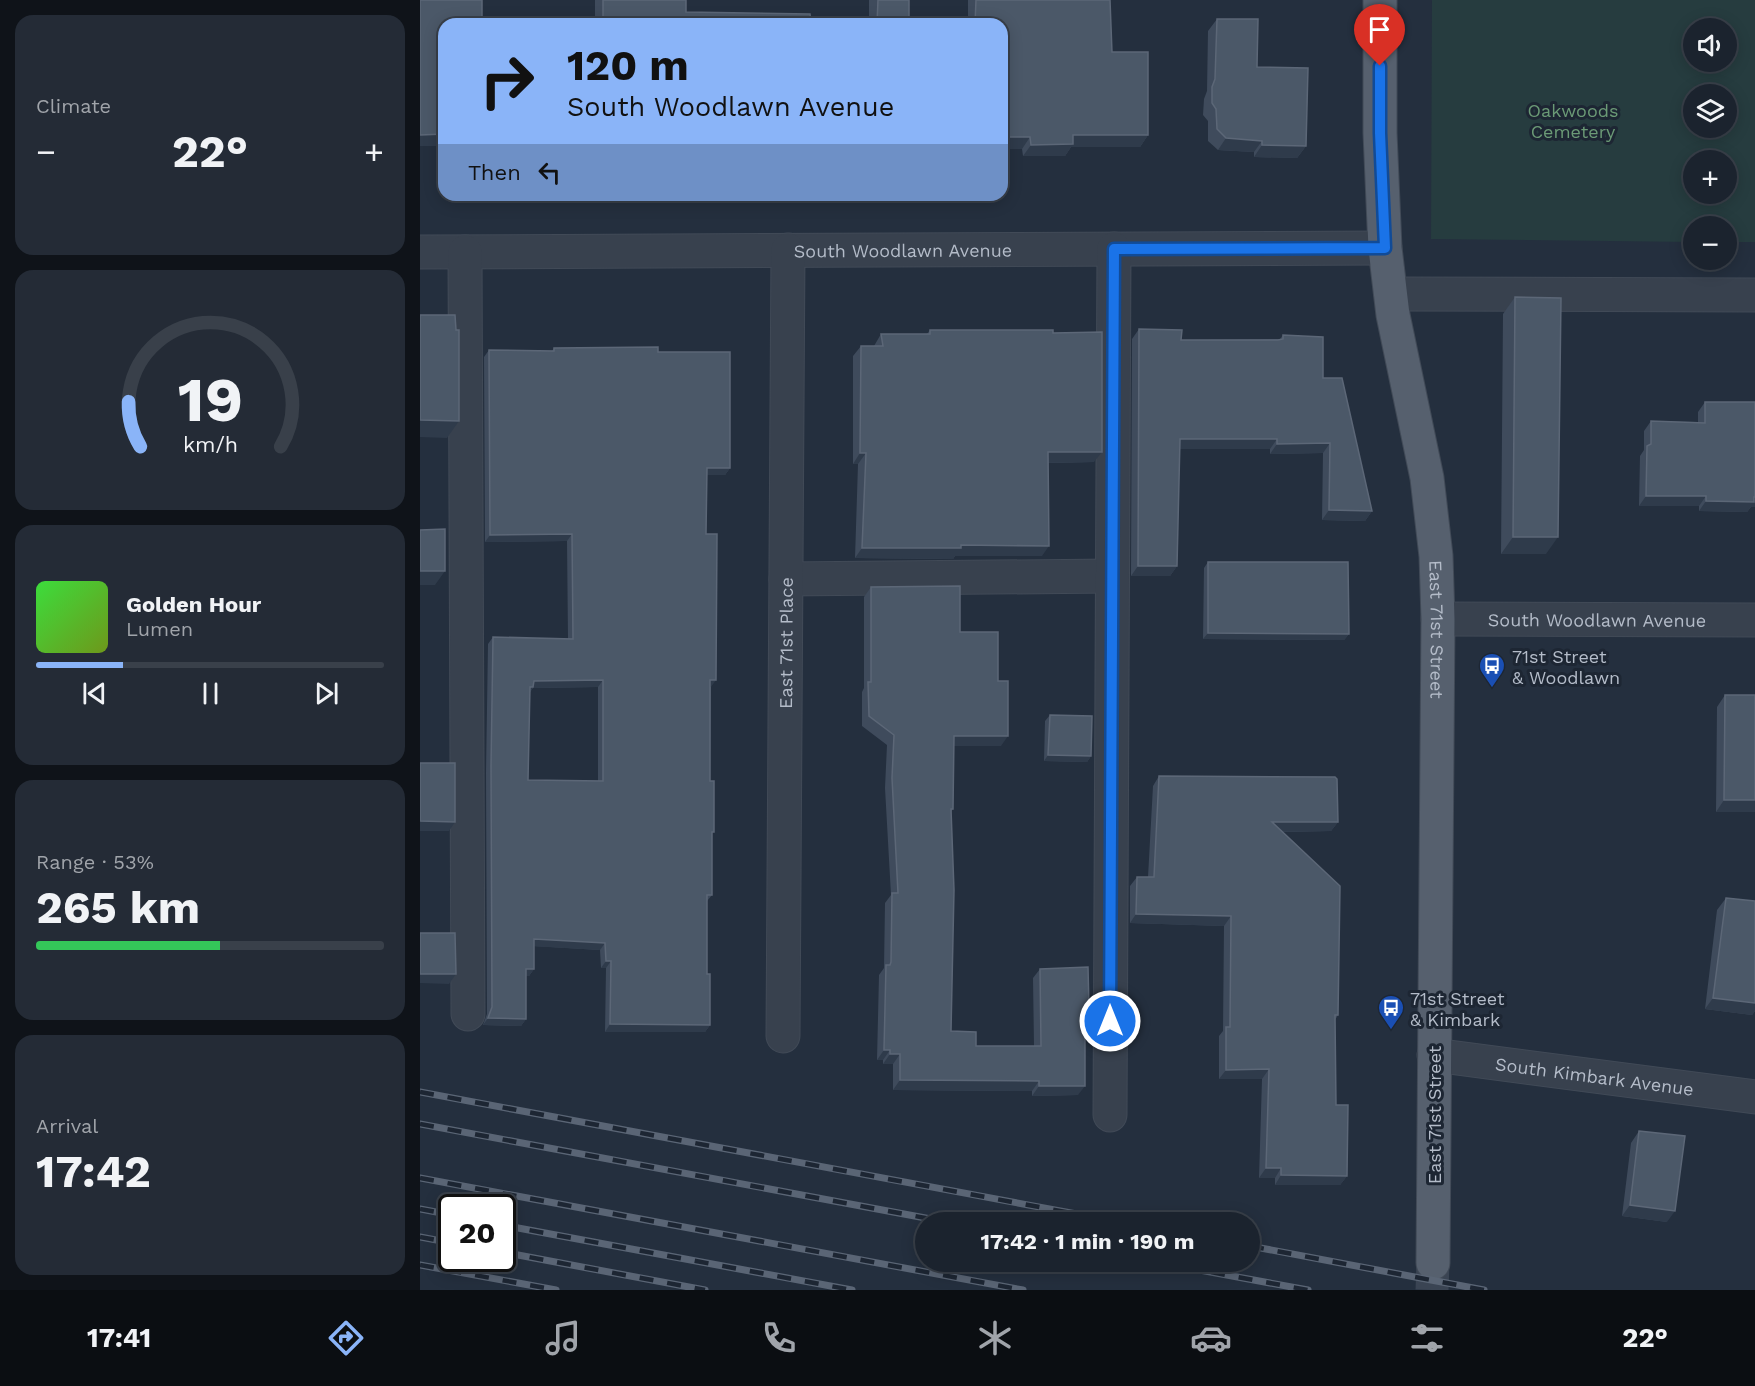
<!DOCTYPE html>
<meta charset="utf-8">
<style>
:root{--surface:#1b232e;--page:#242b36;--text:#f1f3f6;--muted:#a0a4aa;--line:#39404a;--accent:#8ab4f8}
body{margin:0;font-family:"Work Sans",sans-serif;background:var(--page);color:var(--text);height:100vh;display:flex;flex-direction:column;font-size:22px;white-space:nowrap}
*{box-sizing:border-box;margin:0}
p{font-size:20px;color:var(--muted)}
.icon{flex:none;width:33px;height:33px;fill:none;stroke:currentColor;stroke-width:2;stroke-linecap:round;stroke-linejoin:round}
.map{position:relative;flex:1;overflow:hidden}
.panel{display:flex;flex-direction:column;gap:15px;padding:15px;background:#0f1319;width:420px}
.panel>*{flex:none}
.guide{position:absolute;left:18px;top:18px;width:570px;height:183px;border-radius:18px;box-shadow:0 3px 15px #0003,0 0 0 2px var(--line);background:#8ab4f8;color:#111;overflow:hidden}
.buttons{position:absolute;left:1263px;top:18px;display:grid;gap:12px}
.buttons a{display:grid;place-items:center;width:54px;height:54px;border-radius:50%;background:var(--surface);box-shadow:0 3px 15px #0003,0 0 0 2px var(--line);font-size:30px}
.speed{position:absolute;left:18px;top:1194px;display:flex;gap:12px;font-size:30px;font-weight:700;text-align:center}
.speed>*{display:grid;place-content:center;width:78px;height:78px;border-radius:50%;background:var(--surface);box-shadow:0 3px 15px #0003,0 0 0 2px var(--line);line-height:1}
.speed .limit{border:3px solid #111;border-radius:9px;background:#fff;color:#111}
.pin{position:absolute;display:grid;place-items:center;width:51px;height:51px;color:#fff;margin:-62px -26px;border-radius:50% 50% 50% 0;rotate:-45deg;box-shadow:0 0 6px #0007}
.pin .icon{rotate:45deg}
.me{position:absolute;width:66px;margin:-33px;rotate:0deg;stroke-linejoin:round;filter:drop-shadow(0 0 4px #0008)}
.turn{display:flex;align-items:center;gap:21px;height:126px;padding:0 30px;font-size:27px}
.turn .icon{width:78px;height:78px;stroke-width:2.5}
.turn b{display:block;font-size:42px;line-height:51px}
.then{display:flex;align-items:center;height:57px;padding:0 30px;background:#0003;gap:12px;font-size:22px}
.big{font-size:45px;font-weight:700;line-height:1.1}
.panel .tile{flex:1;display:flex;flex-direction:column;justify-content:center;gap:9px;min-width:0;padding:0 21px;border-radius:18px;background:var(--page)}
.panel .dial{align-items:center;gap:0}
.dial svg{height:156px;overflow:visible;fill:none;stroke:var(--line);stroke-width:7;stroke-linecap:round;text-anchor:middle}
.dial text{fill:var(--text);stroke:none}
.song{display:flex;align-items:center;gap:18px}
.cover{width:72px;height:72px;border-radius:9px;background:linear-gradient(135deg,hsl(120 70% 55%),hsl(80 70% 35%))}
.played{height:6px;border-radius:3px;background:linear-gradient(90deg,var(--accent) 25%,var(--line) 25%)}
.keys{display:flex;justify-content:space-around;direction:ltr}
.heat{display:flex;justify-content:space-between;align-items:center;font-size:33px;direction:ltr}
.charge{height:9px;border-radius:4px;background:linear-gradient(90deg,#34c759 53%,var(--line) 0)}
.trip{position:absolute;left:495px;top:1212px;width:345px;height:60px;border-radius:30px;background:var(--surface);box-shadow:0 3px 15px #0003,0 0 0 2px var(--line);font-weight:700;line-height:60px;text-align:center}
.menu{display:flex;height:96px;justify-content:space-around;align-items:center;background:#0b0e12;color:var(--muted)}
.menu .icon{width:42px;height:42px}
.menu .on{color:var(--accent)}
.menu b{font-size:27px;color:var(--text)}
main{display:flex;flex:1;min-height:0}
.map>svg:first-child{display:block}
.green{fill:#263c3f;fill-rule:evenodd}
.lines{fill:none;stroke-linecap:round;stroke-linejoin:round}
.major-tunnel{stroke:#3a4453;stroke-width:33;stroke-dasharray:33 16;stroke-linecap:butt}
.minor-casing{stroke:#414a57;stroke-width:35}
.major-casing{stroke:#414a57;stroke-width:35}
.minor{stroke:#38414e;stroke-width:33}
.major{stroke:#56606e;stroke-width:33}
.rail-casing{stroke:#5a6575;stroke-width:7}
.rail{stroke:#1d2633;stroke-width:4.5;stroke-dasharray:14;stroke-linecap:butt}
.wall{fill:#3f4b5c;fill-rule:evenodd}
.shaded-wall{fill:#2f3b4b}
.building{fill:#4b5868;stroke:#5c6777;stroke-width:1.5;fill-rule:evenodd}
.route-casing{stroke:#114b97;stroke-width:15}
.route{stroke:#1a73e8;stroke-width:10}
.labels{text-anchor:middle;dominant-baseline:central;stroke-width:6;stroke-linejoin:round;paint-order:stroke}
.park-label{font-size:18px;fill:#6b9a76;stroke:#1d2633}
.street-label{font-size:18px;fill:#b4bcc9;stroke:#1d2633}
.poi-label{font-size:18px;fill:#b4bcc9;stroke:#1d2633;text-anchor:start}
</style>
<main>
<section class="panel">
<div class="tile"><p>Climate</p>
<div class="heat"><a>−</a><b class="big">22°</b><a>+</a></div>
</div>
<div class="tile dial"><svg viewBox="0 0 100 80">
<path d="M14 69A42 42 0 1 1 86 69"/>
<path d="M14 69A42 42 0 0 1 8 46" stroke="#8ab4f8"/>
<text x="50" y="56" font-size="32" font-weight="700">19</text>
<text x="50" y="72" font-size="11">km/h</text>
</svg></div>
<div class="tile">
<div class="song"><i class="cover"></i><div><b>Golden Hour</b><p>Lumen</p></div></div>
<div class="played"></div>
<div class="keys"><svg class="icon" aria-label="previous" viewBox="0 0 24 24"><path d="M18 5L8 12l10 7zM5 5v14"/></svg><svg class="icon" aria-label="pause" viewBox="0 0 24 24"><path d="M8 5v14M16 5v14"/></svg><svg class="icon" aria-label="next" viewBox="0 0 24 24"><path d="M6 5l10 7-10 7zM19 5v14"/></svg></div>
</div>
<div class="tile"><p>Range · 53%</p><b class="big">265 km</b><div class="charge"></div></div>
<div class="tile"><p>Arrival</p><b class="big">17:42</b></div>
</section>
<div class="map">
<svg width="1335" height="1290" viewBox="0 0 1335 1290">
<rect width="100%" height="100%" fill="#242f3e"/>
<path class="green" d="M1012,0H1335V242H1307L1306,226H1274L1273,242L1011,239ZM1274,28H1306V62H1274ZM1274,94H1306V128H1274ZM1274,160H1306V194H1274Z"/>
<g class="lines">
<path class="major-tunnel" d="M1012,1290L1013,1263"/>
<defs>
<g id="minor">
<path id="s1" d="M0,252L965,248"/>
<path d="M45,252L48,1014"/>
<path d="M971,294L1335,295"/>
<path d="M366,579L692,576"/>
<path id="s2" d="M1018,619L1335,620"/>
<path id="s3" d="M363,1036L368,250"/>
<path id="s4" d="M1014,1055L1335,1097"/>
<path d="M690,1115L694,249"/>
</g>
<g id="major">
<path id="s5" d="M960,0V133L965,248L973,315L1007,478L1016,556L1018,619L1013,1263"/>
</g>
</defs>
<use href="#minor" class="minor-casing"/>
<use href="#major" class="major-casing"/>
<use href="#minor" class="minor"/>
<use href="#major" class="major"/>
<defs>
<path id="rail" d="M0,1092L700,1222
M0,1124L527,1222
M0,1178L603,1290
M0,1209L32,1215
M82,1225L432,1290
M0,1237L32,1243
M830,1246L1064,1290
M82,1252L285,1290
M736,1262L888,1290
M0,1265L136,1290"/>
</defs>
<use href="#rail" class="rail-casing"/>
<use href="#rail" class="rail"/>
</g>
<path class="wall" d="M175,0H266V12L391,24H175Z
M449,0H489V24H449Z
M548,0H690L692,52L728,135L720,147H651L645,156H603L602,149H582V24H548Z
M797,19L837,67L886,146L877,158L834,157V152L798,150L788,141V121L783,115L784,99L787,91L788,31Z
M1095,297L1126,554H1081L1083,314Z
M719,329L761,340L860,339L863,335L903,378L952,511L945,521L902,520L903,453L850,454V449H759L757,566L750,576H711L712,339Z
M510,330L633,333L674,462L628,463L622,556H535L533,559L435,558L438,464H433V356L441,346H454L461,334H507Z
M134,348L238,352L310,468L305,475H287L286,534L291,687L290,781L292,834V895L287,901V974L290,1025L285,1032H185L186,968H181L180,950L114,946V969L109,976H106V1019L101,1026L63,1025L67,1014L66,773L68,644L73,637L148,639L147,541L65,542L64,357L69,350L132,351ZM178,687V781L108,780L110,692L113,688Z
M1285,402H1335V507H1331L1327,512L1279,511V506H1219L1220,456L1224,450V431L1231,421L1278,422V412Z
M788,562L929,634L924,640L783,639L784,568Z
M451,587L540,632L578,681L581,746H534L533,809L531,812V1031L556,1046H614L613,978L620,969L665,1015L658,1095L612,1096V1091L473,1090V1064H463V1060H457L459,975L464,968L465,903L471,895L465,788L467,745L442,726V692L444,688V597Z
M1305,695L1335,812H1296L1297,707Z
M630,715L671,756L667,762L624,761L625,721Z
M739,776L918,822L911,831L863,832L918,1015L915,1020L916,1105L927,1176L920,1185H855V1178H839L842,1079H799V1036L803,1031L804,926L710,923V886L717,877H728L733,786Z
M1306,898L1335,901V1011L1332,1015L1285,1009L1297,910Z
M1219,1131L1247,1222L1202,1216L1211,1143Z"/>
<path class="shaded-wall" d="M24,134V146H0V135Z
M653,135H728L720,147H651L645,156H603L611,145Z
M582,137H610L602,149H582Z
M806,138L842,141L834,152L798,150Z
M842,145L886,146L877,158L834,157Z
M0,420L39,421L27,438L0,437Z
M760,439H857L850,449H753Z
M910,443L903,453L850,454L857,444Z
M628,452H682L674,462L621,463Z
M440,453H446L438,464H433Z
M287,468H310L305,475H282Z
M1226,496H1286L1279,506H1219Z
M1335,497V507H1331L1327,512L1279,511L1286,501Z
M909,510L952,511L945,521L902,520Z
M152,534L147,541L65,542L70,535Z
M1093,537H1138L1126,554H1081Z
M541,545L629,546L622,556H535L533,559L435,558L442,548Z
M718,566H757L750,576H711Z
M0,571H25L15,585H0Z
M788,633L929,634L924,640L783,639Z
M183,680L178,687L113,688L108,694H105L114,681Z
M290,680H296L291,687H285Z
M534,736H588L581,746H527Z
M628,755L671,756L667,762L624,761Z
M1304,800H1335V812H1296Z
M0,821L35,822L29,831H0Z
M852,822H918L911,831L846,832Z
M716,914L811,916L804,926L710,923Z
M114,939L185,943L180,950L109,946Z
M186,961H191L186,968H181Z
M106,969H114L109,976H101Z
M0,974H36L29,984L0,983Z
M1293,998L1335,1003V1011L1332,1015L1285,1009Z
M68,1018L106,1019L101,1026L63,1025Z
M190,1024L290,1025L285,1032H185Z
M464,1050H470L463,1060H457Z
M470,1054H480L473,1064H463Z
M849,1069L842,1079H799L806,1070Z
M480,1080L619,1081L612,1091L473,1090Z
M619,1086H665L658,1095L612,1096Z
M846,1168H861L855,1178H839Z
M861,1175L927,1176L920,1185H855Z
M1210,1205L1255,1211L1247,1222L1202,1216Z"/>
<path class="building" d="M0,0H62V24H24V134L0,135Z
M183,0H266V12L390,14L391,24H183Z
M458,0H489V24H457Z
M556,0H690L692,52H728V135H653V144L611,145L610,137H582V24H555Z
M797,19H838L837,67L888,68L886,146L842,145V141L806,138L797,129L796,109L792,103V87L795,79Z
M1095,297L1141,298L1138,537H1093Z
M0,315H35L36,330H39V421L0,420Z
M719,329L762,330L761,340H858L863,339V335L903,337V378H922L952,511L909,510L910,443L857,444V439H760L757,566H718Z
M510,330H633V333L682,332V452H628L629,546L541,545V548H442L446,453H440L441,346H463L461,334H510Z
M238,347V352H310V468H287L286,534H297L296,680H290V781H294V832H292V895H287V974H290V1025L190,1024L191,961H186L185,943L114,939V969H106V1019L68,1018L72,1007L71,766L73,637L153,639L152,534L70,535L69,350L134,351V348ZM183,680V781L108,780L110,687H113L114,681Z
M1285,402H1335V497H1334V502L1286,501V496H1226L1227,446L1231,444V421L1285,423Z
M25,529V571H0V530Z
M788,562H928L929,634L788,633Z
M540,586V632H578V681H588V736H534L533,809H531L534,890L531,1031L556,1032V1046H621L620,969L668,967L669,1009H665V1086H619V1081L480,1080V1054H470V1050H464L466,965H470L471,962L472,893H478L472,778L474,735L449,716L448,682H451V587Z
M1305,695H1335V800H1304Z
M630,715L672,716L671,756L628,755Z
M0,763H35V822L0,821Z
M739,776L915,777L917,779L918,822H852L920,886L918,1015H915L916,1105H928L927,1176L861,1175V1168H846L849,1069L806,1070V1027H810L811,916L716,914L717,877H734Z
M1306,898L1335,901V1003L1293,998Z
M0,933H35L36,974H0Z
M1219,1131L1265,1136L1255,1211L1210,1205Z"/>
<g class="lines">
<defs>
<path id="route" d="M690,1021L694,249L965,248L960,133V66"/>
</defs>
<use href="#route" class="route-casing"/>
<use href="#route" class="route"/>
</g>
<defs>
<symbol id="bus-pin" viewBox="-11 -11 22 30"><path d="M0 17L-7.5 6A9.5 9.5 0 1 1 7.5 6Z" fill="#1a4fb4" stroke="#1d2633"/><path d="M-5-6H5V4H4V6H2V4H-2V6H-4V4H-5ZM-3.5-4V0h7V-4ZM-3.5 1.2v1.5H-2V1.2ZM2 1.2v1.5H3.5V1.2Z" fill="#fff"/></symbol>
</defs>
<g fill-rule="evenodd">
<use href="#bus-pin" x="1057" y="651" width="30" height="40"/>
<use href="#bus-pin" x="956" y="993" width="30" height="40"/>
</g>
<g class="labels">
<g class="park-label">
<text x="1153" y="110">Oakwoods<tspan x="1153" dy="21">Cemetery</tspan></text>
</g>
<g class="street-label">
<text stroke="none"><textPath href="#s1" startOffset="483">South Woodlawn Avenue</textPath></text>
<text stroke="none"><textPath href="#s2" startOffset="159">South Woodlawn Avenue</textPath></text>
<text stroke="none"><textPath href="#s5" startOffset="634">East 71st Street</textPath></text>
<text stroke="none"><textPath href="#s3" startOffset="393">East 71st Place</textPath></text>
<text stroke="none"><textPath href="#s4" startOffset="162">South Kimbark Avenue</textPath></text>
<text transform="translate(1014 1115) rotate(-90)">East 71st Street</text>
</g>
<g class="poi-label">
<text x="1092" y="656">71st Street<tspan x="1092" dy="21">&amp; Woodlawn</tspan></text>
<text x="990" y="998">71st Street<tspan x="990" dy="21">&amp; Kimbark</tspan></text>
</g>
</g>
</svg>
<div class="buttons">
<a><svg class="icon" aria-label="sound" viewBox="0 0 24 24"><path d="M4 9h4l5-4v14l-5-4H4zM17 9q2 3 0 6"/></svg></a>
<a><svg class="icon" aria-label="layers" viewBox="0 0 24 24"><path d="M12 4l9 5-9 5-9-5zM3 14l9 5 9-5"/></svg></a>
<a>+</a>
<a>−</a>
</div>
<div class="speed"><div class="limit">20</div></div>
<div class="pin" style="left:960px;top:66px;background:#d93025"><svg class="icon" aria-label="arrive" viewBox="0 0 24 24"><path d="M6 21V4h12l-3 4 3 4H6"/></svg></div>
<svg class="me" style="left:690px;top:1021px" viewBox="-20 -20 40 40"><circle r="17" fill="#1a73e8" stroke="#fff" stroke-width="3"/><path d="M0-11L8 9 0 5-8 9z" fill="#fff"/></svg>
<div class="trip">17:42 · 1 min · 190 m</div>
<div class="guide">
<div class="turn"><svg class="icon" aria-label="right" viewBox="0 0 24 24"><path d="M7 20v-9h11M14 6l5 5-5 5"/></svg><div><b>120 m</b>South Woodlawn Avenue</div></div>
<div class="then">Then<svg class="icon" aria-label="left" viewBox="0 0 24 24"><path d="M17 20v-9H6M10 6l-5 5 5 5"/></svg></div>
</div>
</div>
</main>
<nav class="menu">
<b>17:41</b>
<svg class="icon on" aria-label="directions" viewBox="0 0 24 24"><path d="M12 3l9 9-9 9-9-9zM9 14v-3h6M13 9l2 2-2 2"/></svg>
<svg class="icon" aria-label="music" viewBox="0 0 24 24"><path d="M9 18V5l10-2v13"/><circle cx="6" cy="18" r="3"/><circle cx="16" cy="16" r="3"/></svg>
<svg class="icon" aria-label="phone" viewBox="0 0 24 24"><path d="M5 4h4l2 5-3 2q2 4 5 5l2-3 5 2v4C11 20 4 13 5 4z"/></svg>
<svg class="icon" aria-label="climate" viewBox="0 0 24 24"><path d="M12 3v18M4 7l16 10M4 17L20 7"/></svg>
<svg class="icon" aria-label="car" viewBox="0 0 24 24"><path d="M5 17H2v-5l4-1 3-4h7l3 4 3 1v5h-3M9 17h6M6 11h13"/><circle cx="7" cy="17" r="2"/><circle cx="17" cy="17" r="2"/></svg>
<svg class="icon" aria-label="filters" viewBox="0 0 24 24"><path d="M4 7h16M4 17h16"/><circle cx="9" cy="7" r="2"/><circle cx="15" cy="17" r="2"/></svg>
<b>22°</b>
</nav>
